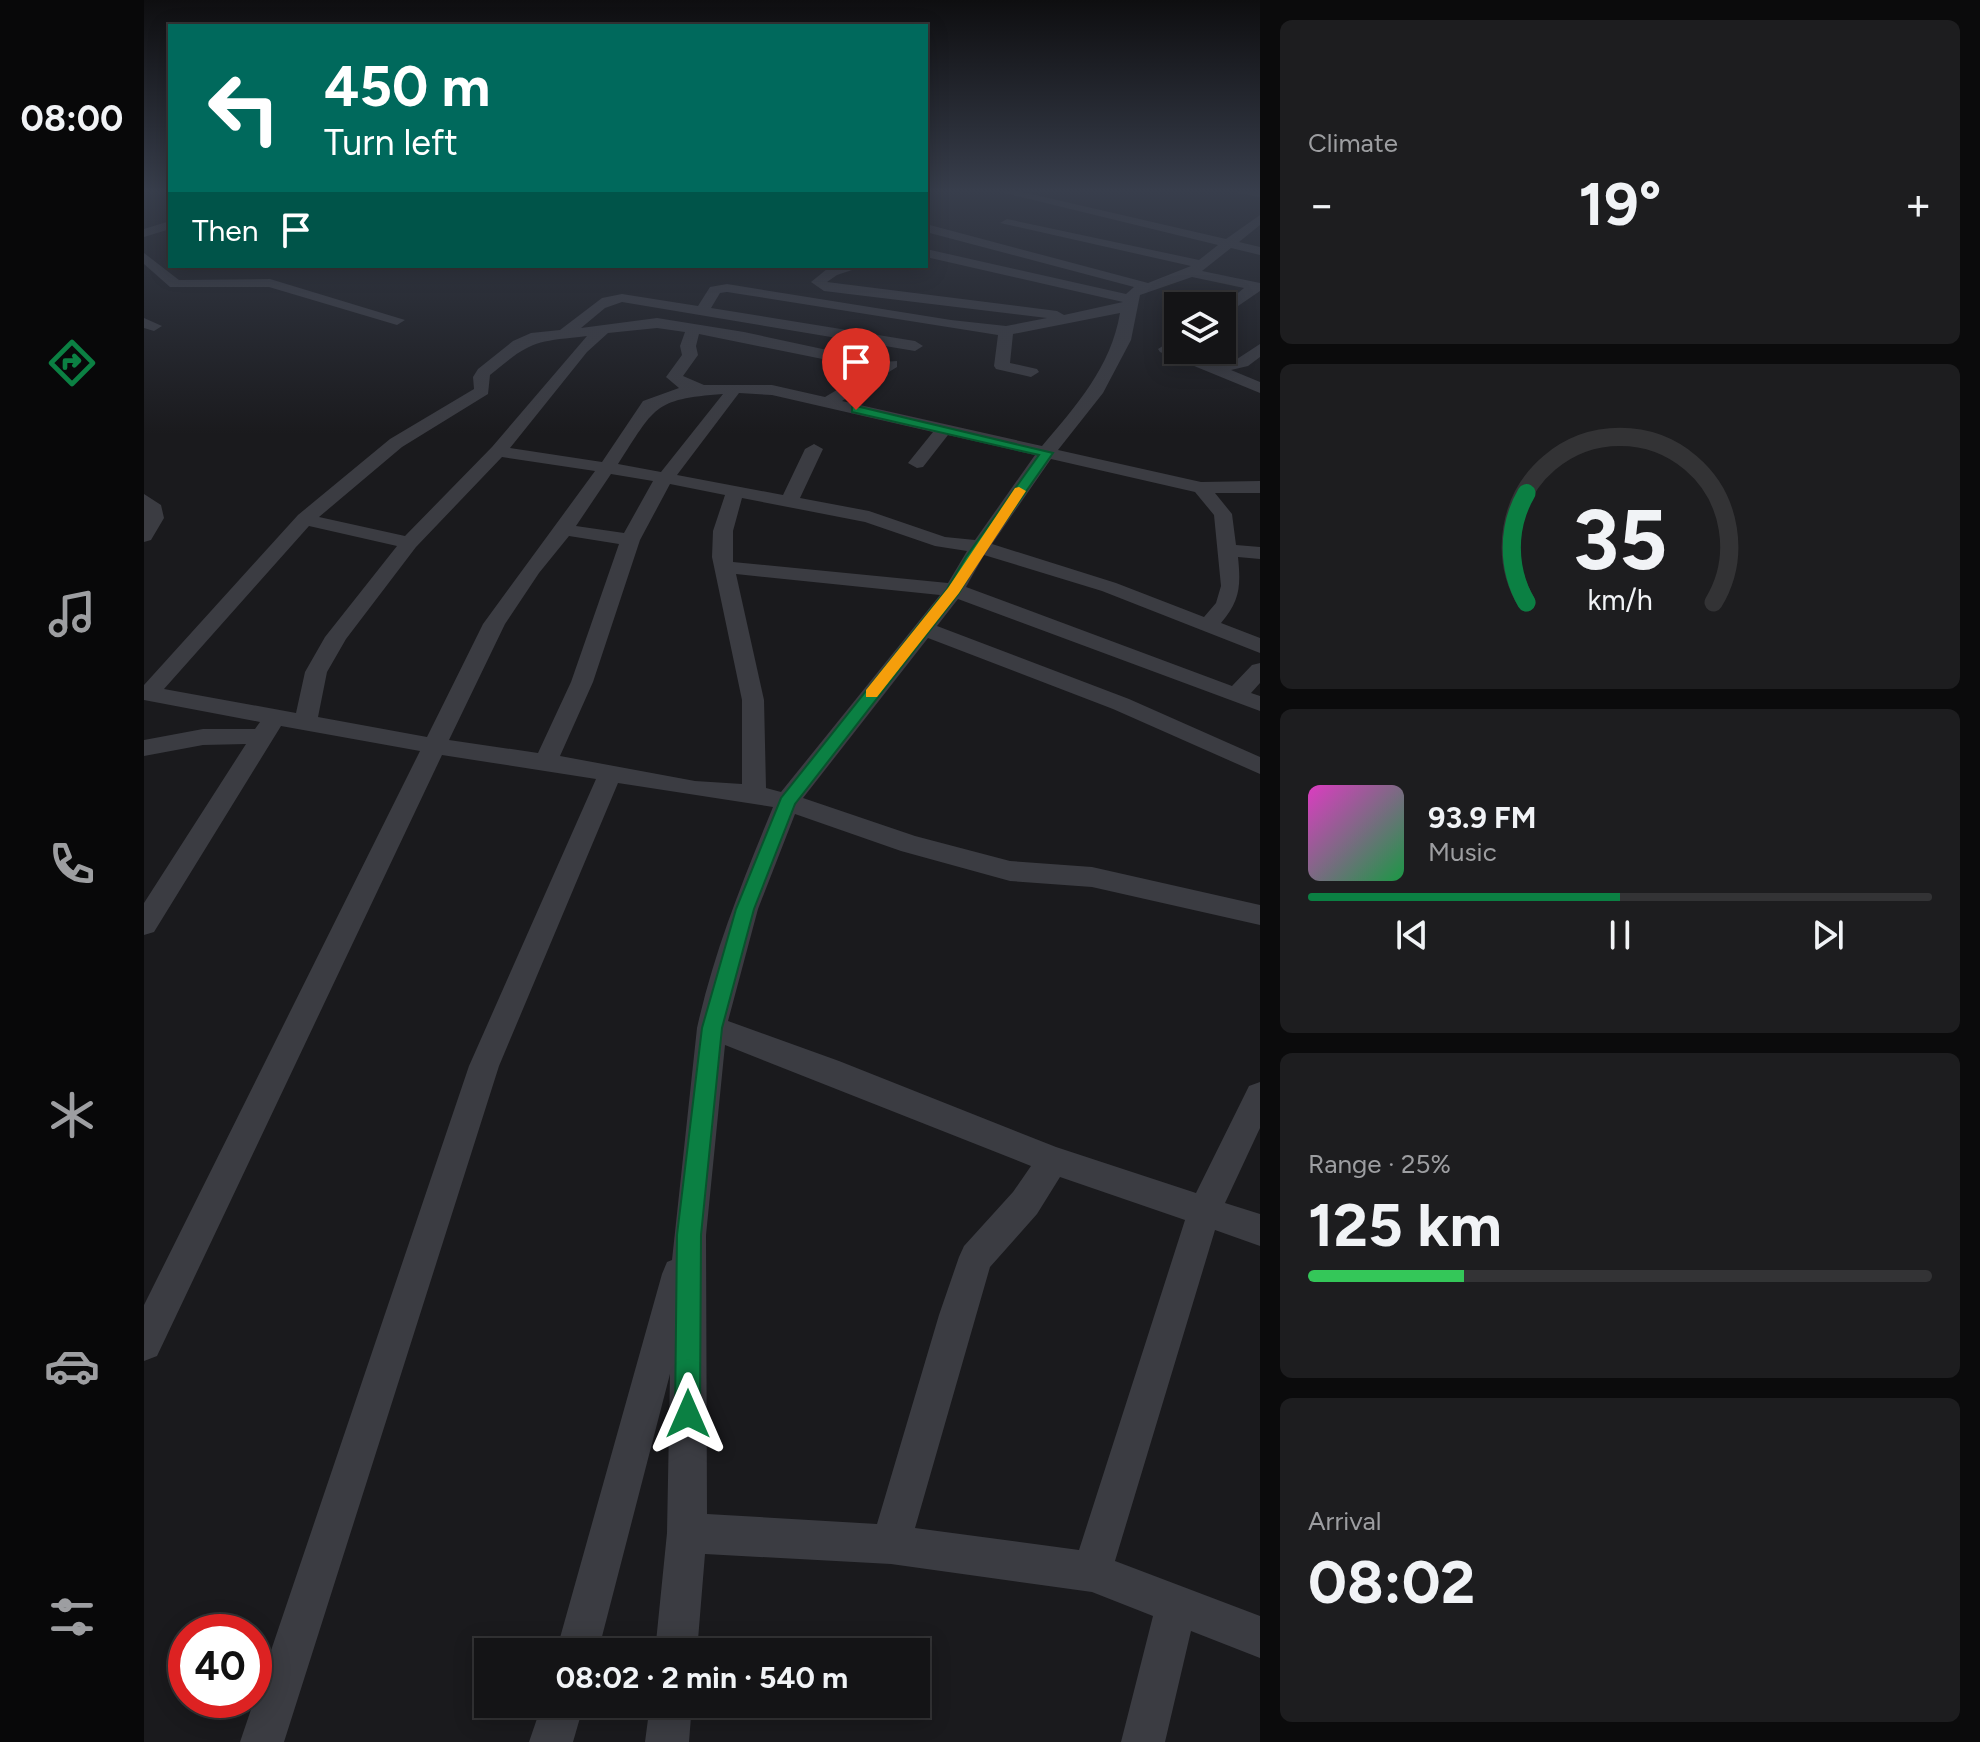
<!DOCTYPE html>
<meta charset="utf-8">
<style>
:root{--surface:#141416;--page:#1d1d1f;--text:#f1f3f6;--muted:#9d9ea1;--line:#333335;--accent:#0b8043}
body{margin:0;font-family:Figtree,sans-serif;background:var(--page);color:var(--text);height:100vh;display:flex;flex-direction:column;font-size:30px;white-space:nowrap}
*{box-sizing:border-box;margin:0}
p{font-size:26px;color:var(--muted)}
.icon{flex:none;width:44px;height:44px;fill:none;stroke:currentColor;stroke-width:2;stroke-linecap:round;stroke-linejoin:round}
.map{position:relative;flex:1;overflow:hidden}
.panel{display:flex;flex-direction:column;gap:20px;padding:20px;background:#0b0b0c;width:720px}
.panel>*{flex:none}
.guide{position:absolute;left:24px;top:24px;width:760px;height:244px;border-radius:0px;box-shadow:0 4px 20px #0003,0 0 0 2px var(--line);background:#00695c;color:#fff;overflow:hidden}
.tools{position:absolute;left:1020px;top:292px;display:grid;gap:16px}
.tools a{display:grid;place-items:center;width:72px;height:72px;border-radius:0px;background:var(--surface);box-shadow:0 4px 20px #0003,0 0 0 2px var(--line);font-size:40px}
.speed{position:absolute;left:24px;top:1614px;display:flex;gap:16px;font-size:40px;font-weight:700;text-align:center}
.speed>*{display:grid;place-content:center;width:104px;height:104px;border-radius:50%;background:var(--surface);box-shadow:0 4px 20px #0003,0 0 0 2px var(--line);line-height:1}
.speed .limit{border:12px solid #d22;background:#fff;color:#111}
.pin{position:absolute;display:grid;place-items:center;width:68px;height:68px;color:#fff;margin:-82px -34px;border-radius:50% 50% 50% 0;rotate:-45deg;box-shadow:0 0 8px #0007}
.pin .icon{rotate:45deg}
.me{position:absolute;width:88px;margin:-44px;rotate:0deg;stroke-linejoin:round;filter:drop-shadow(0 0 6px #0008)}
.turn{display:flex;align-items:center;gap:28px;height:168px;padding:0 24px;font-size:36px}
.turn .icon{width:104px;height:104px;stroke-width:2.5}
.turn b{display:block;font-size:56px;line-height:68px}
.then{display:flex;align-items:center;height:76px;padding:0 24px;background:#0003;gap:16px;font-size:30px}
.big{font-size:60px;font-weight:700;line-height:1.1}
.panel .tile{flex:1;display:flex;flex-direction:column;justify-content:center;gap:12px;min-width:0;padding:0 28px;border-radius:12px;background:var(--page)}
.panel .dial{align-items:center;gap:0}
.dial svg{height:208px;overflow:visible;fill:none;stroke:var(--line);stroke-width:7;stroke-linecap:round;text-anchor:middle}
.dial text{fill:var(--text);stroke:none}
.song{display:flex;align-items:center;gap:24px}
.cover{width:96px;height:96px;border-radius:12px;background:linear-gradient(135deg,hsl(310 70% 55%),hsl(140 70% 35%))}
.played{height:8px;border-radius:4px;background:linear-gradient(90deg,var(--accent) 50%,var(--line) 50%)}
.keys{display:flex;justify-content:space-around;direction:ltr}
.heat{display:flex;justify-content:space-between;align-items:center;font-size:44px;direction:ltr}
.charge{height:12px;border-radius:6px;background:linear-gradient(90deg,#34c759 25%,var(--line) 0)}
.trip{position:absolute;left:330px;top:1638px;width:456px;height:80px;border-radius:0px;background:var(--surface);box-shadow:0 4px 20px #0003,0 0 0 2px var(--line);font-weight:700;line-height:80px;text-align:center}
main{display:flex;flex:1;min-height:0}
.dock{display:flex;flex-direction:column;width:144px;justify-content:space-around;align-items:center;background:#080809;color:var(--muted)}
.dock .icon{width:56px;height:56px}
.dock .active{color:var(--accent)}
.dock b{font-size:36px;color:var(--text)}
.map>svg:first-child{display:block}
.lines{fill:none;stroke-linecap:round;stroke-linejoin:round}
.minor{fill:#3b3c42;fill-rule:evenodd}
.route{fill:#0b8043;stroke:#07532c;stroke-width:2}
.slow{fill:#f59e0b}
</style>
<main>
<nav class="dock">
<b>08:00</b>
<svg class="icon active" aria-label="directions" viewBox="0 0 24 24"><path d="M12 3l9 9-9 9-9-9zM9 14v-3h6M13 9l2 2-2 2"/></svg>
<svg class="icon" aria-label="music" viewBox="0 0 24 24"><path d="M9 18V5l10-2v13"/><circle cx="6" cy="18" r="3"/><circle cx="16" cy="16" r="3"/></svg>
<svg class="icon" aria-label="phone" viewBox="0 0 24 24"><path d="M5 4h4l2 5-3 2q2 4 5 5l2-3 5 2v4C11 20 4 13 5 4z"/></svg>
<svg class="icon" aria-label="climate" viewBox="0 0 24 24"><path d="M12 3v18M4 7l16 10M4 17L20 7"/></svg>
<svg class="icon" aria-label="car" viewBox="0 0 24 24"><path d="M5 17H2v-5l4-1 3-4h7l3 4 3 1v5h-3M9 17h6M6 11h13"/><circle cx="7" cy="17" r="2"/><circle cx="17" cy="17" r="2"/></svg>
<svg class="icon" aria-label="filters" viewBox="0 0 24 24"><path d="M4 7h16M4 17h16"/><circle cx="9" cy="7" r="2"/><circle cx="15" cy="17" r="2"/></svg>
</nav>
<div class="map">
<svg width="1116" height="1742" viewBox="0 0 1116 1742">
<rect width="100%" height="100%" fill="#1a1a1d"/>
<g class="lines">
<path class="minor" d="M848,190H870L1082,239L1116,215V225L1095,242L1116,247V255L1087,248L1058,271L1116,283V291L1078,317V306L1100,288L1048,277L996,295L987,340L959,393L914,450L1057,482L1116,481V493H1071L1088,514L1092,545L1116,547V559L1094,557C1097,586 1096,601 1077,623L1116,638V653L958,591L840,555L822,587L1088,686L1108,665L1116,663V683L1107,693L1116,696V711L814,599L793,626L985,699L1116,757V774L969,709L784,638L659,798L771,836L866,861L948,867L1116,905V925L948,887L866,881L757,851L651,814L614,909L584,1021L695,1061L912,1147L1052,1193L1105,1086L1116,1082V1128L1081,1203L1116,1214V1246L1071,1230L971,1561L1116,1616V1658L1047,1631L1021,1742H977L1009,1616L948,1592L747,1564L561,1554L553,1652H511L523,1533L526,1374L454,1652H412L518,1274L523,1262L528,1260L553,1028C570,951 599,880 629,807L474,783L355,1066L140,1742H96L325,1066L452,779L298,755L13,1356L0,1361V1305L276,751L137,726L10,932L0,935V903L102,744L59,745L0,756V740L59,729H111L116,722L0,700V685L154,515L246,439L330,389L329,377L334,369L369,341L387,333L416,330L458,298L478,294L554,306L566,287L583,284L807,320L862,326L903,318L680,291L667,282L683,269L720,266L693,275L683,282L913,311L920,315L979,302L782,257V249L982,294L990,287L782,232V224L1004,283L1047,266L856,223L863,219L1055,260L1074,245ZM583,292L854,335L850,366L852,369L887,377L895,372L893,369L866,363L869,334L976,313C967,367 932,406 898,446L698,401L753,367V361L739,362L600,332L513,318L437,328L461,308L478,302L771,351L779,346L771,341L567,308L576,293ZM513,328L541,332L536,346L538,355L522,377L535,388L499,401L458,462L366,448L443,352L464,333ZM555,334L728,369L681,397L628,385H560L539,376L554,355L552,346ZM443,336L348,447L261,536L175,517L258,447L344,394L346,375C388,340 390,342 443,336ZM595,393L628,395L789,432L764,463L773,468L779,467L804,435L891,455L831,540L801,537L725,511L656,498L679,449L670,444L661,449L639,495L533,475ZM579,394L517,472L474,464C511,408 508,399 579,394ZM358,457L451,471L339,624L283,737L174,717L183,672L202,639L272,547ZM907,459L1051,492L1070,515L1077,586L1072,603L1060,617L972,583L848,544ZM467,474L509,481L480,533L432,526ZM526,484L581,495L569,531L568,557L598,700V784L551,781L416,756L449,682L496,540ZM598,498L721,522L791,546L823,551L804,583L589,562V531ZM165,526L253,546L181,637L161,672L152,713L20,689ZM425,536L475,544L427,682L394,753L305,740L361,624L395,573ZM592,574L796,595L637,792L622,788L620,700ZM581,1045L887,1166L869,1192L820,1246L815,1257L795,1315L733,1524L563,1514L562,1235ZM916,1177L1041,1220L935,1550L771,1528L846,1267L893,1214Z
M1091,190H1116V197L1093,193Z
M26,221V229L0,237V229Z
M0,253L35,280L126,279L261,320L253,325L125,287H26L0,264Z
M0,318L18,326L10,331L0,328Z
M1022,344L1071,364L1093,359L1116,344V357L1104,366L1087,370L1116,382V393L1016,352L1014,349Z
M0,494L17,505L20,518L7,540L0,542Z
M398,1704H440L429,1742H385Z
M506,1704H548L545,1742H501Z"/>
</g>
<linearGradient id="sky" x2="0" y2="1"><stop stop-color="#0e0e10"/><stop offset="0.44" stop-color="#383e4c"/><stop offset="1" stop-color="#383e4c" stop-opacity="0"/></linearGradient>
<rect width="1116" height="434" fill="url(#sky)"/>
<path class="route" d="M712,406L909,453L836,557L815,593L651,804L610,909L578,1028L557,1235L556,1414L553,1423L544,1427L534,1423L531,1414L533,1235L558,1028L592,909L637,798L803,589L822,557L895,455L708,412V407Z"/>
<path class="slow" d="M875,487L882,491L815,593L733,697H722V690L804,588L871,488Z"/>
</svg>
<div class="tools">
<a><svg class="icon" aria-label="layers" viewBox="0 0 24 24"><path d="M12 4l9 5-9 5-9-5zM3 14l9 5 9-5"/></svg></a>
</div>
<div class="speed"><div class="limit">40</div></div>
<div class="pin" style="left:712px;top:410px;background:#d93025"><svg class="icon" aria-label="arrive" viewBox="0 0 24 24"><path d="M6 21V4h12l-3 4 3 4H6"/></svg></div>
<svg class="me" style="left:544px;top:1414px" viewBox="-20 -20 40 40"><path d="M0-17L14 15 0 8-14 15z" fill="#0b8043" stroke="#fff" stroke-width="4"/></svg>
<div class="trip">08:02 · 2 min · 540 m</div>
<div class="guide">
<div class="turn"><svg class="icon" aria-label="left" viewBox="0 0 24 24"><path d="M17 20v-9H6M10 6l-5 5 5 5"/></svg><div><b>450 m</b>Turn left</div></div>
<div class="then">Then<svg class="icon" aria-label="arrive" viewBox="0 0 24 24"><path d="M6 21V4h12l-3 4 3 4H6"/></svg></div>
</div>
</div>
<section class="panel">
<div class="tile"><p>Climate</p>
<div class="heat"><a>−</a><b class="big">19°</b><a>+</a></div>
</div>
<div class="tile dial"><svg viewBox="0 0 100 80">
<path d="M14 69A42 42 0 1 1 86 69"/>
<path d="M14 69A42 42 0 0 1 14 27" stroke="#0b8043"/>
<text x="50" y="56" font-size="32" font-weight="700">35</text>
<text x="50" y="72" font-size="11">km/h</text>
</svg></div>
<div class="tile">
<div class="song"><i class="cover"></i><div><b>93.9 FM</b><p>Music</p></div></div>
<div class="played"></div>
<div class="keys"><svg class="icon" aria-label="previous" viewBox="0 0 24 24"><path d="M18 5L8 12l10 7zM5 5v14"/></svg><svg class="icon" aria-label="pause" viewBox="0 0 24 24"><path d="M8 5v14M16 5v14"/></svg><svg class="icon" aria-label="next" viewBox="0 0 24 24"><path d="M6 5l10 7-10 7zM19 5v14"/></svg></div>
</div>
<div class="tile"><p>Range · 25%</p><b class="big">125 km</b><div class="charge"></div></div>
<div class="tile"><p>Arrival</p><b class="big">08:02</b></div>
</section>
</main>
